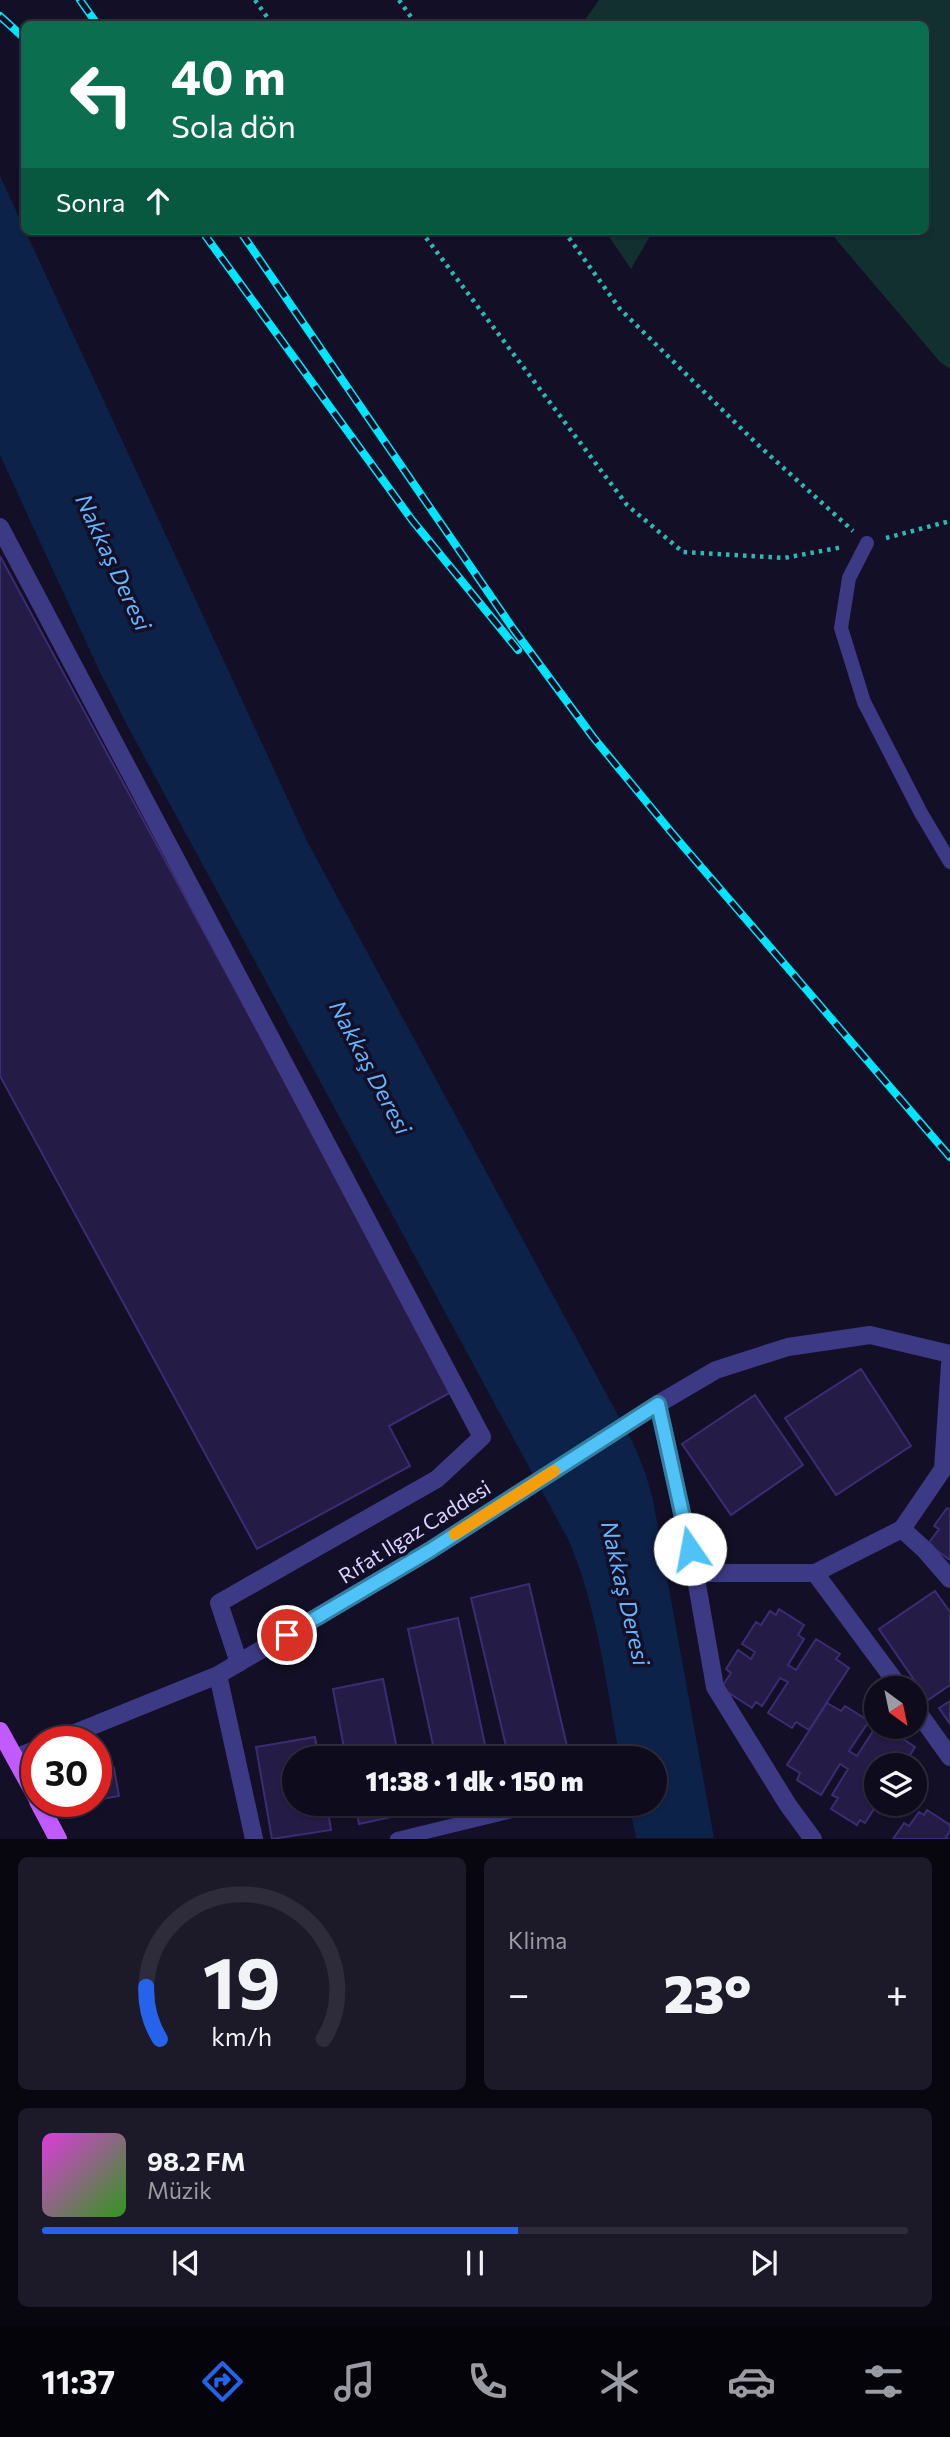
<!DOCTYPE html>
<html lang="tr">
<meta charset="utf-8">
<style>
:root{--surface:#0e0b1c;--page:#1c1929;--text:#f1f3f6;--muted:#9b9ba3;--line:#2e2b3b;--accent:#2563eb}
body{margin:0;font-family:Commissioner,sans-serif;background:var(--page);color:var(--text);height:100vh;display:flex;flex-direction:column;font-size:26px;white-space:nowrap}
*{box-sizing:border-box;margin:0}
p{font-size:23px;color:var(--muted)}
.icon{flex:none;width:38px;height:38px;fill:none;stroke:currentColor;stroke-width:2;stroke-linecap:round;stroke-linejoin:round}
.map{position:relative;height:1839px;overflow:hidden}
.details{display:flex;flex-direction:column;gap:18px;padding:18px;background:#08060f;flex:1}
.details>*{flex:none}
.hud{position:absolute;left:21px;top:21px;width:908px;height:214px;border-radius:10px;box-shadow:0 2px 5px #0004,0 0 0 2px var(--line);background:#0b6e4f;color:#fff;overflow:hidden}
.needle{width:46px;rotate:147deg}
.tools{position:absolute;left:864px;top:1676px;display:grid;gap:14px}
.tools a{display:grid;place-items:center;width:63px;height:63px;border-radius:50%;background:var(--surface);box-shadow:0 2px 5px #0004,0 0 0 2px var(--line);font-size:35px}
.speed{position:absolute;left:21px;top:1726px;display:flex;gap:14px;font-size:35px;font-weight:700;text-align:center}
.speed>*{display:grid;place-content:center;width:91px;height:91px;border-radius:50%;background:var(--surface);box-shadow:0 2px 5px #0004,0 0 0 2px var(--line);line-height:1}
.speed .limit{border:10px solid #d22;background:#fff;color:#111}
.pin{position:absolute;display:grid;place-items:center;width:60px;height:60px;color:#fff;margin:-30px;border:4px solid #fff;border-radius:50%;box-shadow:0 2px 7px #0007}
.me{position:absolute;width:77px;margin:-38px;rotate:348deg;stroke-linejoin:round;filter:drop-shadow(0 0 5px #0008)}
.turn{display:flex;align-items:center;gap:24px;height:147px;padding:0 35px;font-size:32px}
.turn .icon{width:91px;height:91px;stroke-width:2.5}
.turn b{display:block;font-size:49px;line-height:60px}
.then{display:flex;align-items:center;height:66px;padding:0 35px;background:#0003;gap:14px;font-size:26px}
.big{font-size:52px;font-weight:800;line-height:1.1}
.details .widget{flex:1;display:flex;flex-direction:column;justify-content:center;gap:10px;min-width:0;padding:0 24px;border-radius:10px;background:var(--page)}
.details .dial{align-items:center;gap:0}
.dial svg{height:182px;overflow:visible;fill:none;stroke:var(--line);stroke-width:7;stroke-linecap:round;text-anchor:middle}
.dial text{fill:var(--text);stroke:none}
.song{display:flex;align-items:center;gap:21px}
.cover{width:84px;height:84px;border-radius:10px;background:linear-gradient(135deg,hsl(300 70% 55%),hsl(110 70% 35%))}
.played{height:7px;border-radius:4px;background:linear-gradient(90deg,var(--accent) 55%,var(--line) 55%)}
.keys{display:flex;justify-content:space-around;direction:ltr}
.heat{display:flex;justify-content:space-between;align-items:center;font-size:38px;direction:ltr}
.details .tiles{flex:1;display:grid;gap:18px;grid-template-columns:1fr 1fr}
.widget:last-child{grid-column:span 2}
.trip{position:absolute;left:282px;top:1746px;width:385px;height:70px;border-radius:35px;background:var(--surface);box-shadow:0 2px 5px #0004,0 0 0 2px var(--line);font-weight:800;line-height:70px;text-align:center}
.tab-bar{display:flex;height:112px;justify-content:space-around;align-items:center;background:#06040b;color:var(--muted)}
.tab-bar .icon{width:49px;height:49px}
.tab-bar .active{color:var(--accent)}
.tab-bar b{font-size:32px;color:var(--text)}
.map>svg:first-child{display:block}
.green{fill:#12302f}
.water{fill:#0c2248}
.building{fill:#241b47;stroke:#3b2d73;stroke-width:2}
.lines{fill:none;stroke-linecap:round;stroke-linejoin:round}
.path{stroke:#2fb8b0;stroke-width:4.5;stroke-dasharray:3.5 5;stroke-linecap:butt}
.lane{stroke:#3d3a85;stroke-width:14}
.street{stroke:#3d3a85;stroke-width:18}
.primary{stroke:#c25bff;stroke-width:18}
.rail-casing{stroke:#00e5ff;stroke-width:8}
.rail{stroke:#130f26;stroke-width:5;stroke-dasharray:16;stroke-linecap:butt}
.route-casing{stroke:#337fa1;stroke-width:18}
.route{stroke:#4fc3f7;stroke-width:12}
.slow{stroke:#f59e0b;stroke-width:12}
.labels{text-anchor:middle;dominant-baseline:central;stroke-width:7;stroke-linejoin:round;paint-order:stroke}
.street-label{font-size:21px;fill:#d9d4ff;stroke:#130f26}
.water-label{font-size:23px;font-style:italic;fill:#62b6ff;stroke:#130f26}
</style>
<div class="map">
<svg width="950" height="1839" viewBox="0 0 950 1839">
<rect width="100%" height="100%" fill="#130f26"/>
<path class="green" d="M599,0H950V369L940,362L829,231H926V24H582Z
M605,231H653L631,269Z"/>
<path class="water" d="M0,176L308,843L633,1443L645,1472L653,1500L714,1838H636L629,1804H654V1759H620C606,1685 598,1608 568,1539L127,725L99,670L0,455Z"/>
<path class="building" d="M0,556L453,1391L389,1426L410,1466L257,1549L0,1076Z
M861,1369L911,1446L836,1495L785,1418Z
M755,1395L803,1465L731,1515L682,1444Z
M947,1508L950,1510V1560L928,1544L939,1529L934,1526Z
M529,1584L570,1759H509L471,1598Z
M935,1591L950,1612V1685L928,1700L879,1629Z
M779,1609L804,1625L798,1635L804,1639L788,1665L796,1670L816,1639L840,1654L836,1659L849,1668L809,1730L796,1722L792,1728L768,1713L788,1682L780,1678L762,1706L756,1702L752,1708L721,1688L731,1673L726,1669L738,1650L751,1659L755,1652L742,1644L756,1622L761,1625L770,1611L776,1615Z
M458,1618L488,1759H436L408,1629Z
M383,1679L399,1759H346L333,1689Z
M950,1701V1724L939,1708Z
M827,1703L841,1711L845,1706L869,1721L849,1751L857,1756L875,1728L881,1732L885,1727L915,1747L905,1763L910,1766H877V1804H885L879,1813L874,1809L865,1823L860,1820L857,1825L831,1809L838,1798L832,1795L848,1769L840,1764L821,1795L797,1780L800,1773L787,1765Z
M315,1737L319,1759H294V1804H327L331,1830L272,1839L256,1747Z
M114,1768L119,1796L96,1800V1771Z
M355,1804H408L410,1813L359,1824Z
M927,1810L950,1825V1831L946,1837L948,1839H893L904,1823L909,1826L919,1812L924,1815Z"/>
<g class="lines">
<path class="path" d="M255,0L272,24
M399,0L416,24
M421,231L627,505L683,552L784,558L843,547
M564,231L620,309L756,443L853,531
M886,538L950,521"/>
<path class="lane" d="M867,543L849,578L841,628L864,702L921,813L950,862
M397,1839L512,1811"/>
<path class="street" d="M0,527L482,1437L437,1479L219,1603L239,1663
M658,1404L695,1573L715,1687L788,1805L813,1839
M902,1529L925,1550L950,1579
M695,1573H815L902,1529L943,1469L950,1364
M815,1573L901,1689
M218,1675L254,1839
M915,1708L950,1757
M55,1741L218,1675L429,1551L658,1404L716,1370L788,1347L870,1335L950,1354
M15,1758L37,1749"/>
<path class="primary" d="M0,1731L37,1798
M38,1801L58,1839"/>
<defs>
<path id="rail" d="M80,0L97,24
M0,16L24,38
M202,231L412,520L518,650
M240,231L514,630L593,737L672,833L950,1157"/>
</defs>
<use href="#rail" class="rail-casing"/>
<use href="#rail" class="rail"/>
</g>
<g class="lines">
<defs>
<path id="route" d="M287,1635L429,1551L658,1404L690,1549"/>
</defs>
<use href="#route" class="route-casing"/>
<use href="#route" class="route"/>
<path class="slow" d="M455,1534L554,1471"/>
</g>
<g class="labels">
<g class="street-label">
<text transform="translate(414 1531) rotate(-32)">Rıfat Ilgaz Caddesi</text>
</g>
<g class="water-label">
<text transform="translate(114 562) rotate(65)">Nakkaş Deresi</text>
<text transform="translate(371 1067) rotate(62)">Nakkaş Deresi</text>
<text transform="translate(626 1593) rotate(77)">Nakkaş Deresi</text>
</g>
</g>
</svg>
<div class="tools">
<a><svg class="needle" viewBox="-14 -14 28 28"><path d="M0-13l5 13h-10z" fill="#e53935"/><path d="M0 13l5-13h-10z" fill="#9b9ba3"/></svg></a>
<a><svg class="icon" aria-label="layers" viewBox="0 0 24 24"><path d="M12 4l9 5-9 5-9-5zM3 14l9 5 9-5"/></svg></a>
</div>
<div class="speed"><div class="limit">30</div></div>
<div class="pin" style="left:287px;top:1635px;background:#d93025"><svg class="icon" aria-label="arrive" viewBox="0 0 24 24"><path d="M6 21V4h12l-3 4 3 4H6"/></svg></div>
<svg class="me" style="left:690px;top:1549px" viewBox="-20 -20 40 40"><circle r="19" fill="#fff"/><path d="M0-13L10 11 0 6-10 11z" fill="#4fc3f7"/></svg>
<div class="trip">11:38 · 1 dk · 150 m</div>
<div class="hud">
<div class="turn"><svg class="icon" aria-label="left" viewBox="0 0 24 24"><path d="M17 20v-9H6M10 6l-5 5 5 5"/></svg><div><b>40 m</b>Sola dön</div></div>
<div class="then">Sonra<svg class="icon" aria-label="ahead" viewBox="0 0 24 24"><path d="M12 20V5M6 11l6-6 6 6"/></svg></div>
</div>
</div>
<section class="details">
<div class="tiles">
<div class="widget dial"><svg viewBox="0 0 100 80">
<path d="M14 69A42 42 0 1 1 86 69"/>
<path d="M14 69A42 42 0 0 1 8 46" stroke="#2563eb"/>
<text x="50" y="56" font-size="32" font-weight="700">19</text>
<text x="50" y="72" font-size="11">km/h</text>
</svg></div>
<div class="widget"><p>Klima</p>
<div class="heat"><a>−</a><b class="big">23°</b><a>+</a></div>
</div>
<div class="widget">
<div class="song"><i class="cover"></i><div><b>98.2 FM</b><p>Müzik</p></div></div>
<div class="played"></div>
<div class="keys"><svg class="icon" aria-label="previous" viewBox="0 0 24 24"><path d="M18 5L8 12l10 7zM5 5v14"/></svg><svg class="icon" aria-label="pause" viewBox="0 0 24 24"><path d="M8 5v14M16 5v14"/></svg><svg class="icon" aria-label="next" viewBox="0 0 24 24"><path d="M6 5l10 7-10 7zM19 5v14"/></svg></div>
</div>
</div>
</section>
<nav class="tab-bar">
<b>11:37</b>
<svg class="icon active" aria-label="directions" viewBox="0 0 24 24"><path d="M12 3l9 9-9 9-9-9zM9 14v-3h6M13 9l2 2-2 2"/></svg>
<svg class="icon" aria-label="music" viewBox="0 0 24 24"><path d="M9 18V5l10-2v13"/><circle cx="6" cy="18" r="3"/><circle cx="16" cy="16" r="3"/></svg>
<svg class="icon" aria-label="phone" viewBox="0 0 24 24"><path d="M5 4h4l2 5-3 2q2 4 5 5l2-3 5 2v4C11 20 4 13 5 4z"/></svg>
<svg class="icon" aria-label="climate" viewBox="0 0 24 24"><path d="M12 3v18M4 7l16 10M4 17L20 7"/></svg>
<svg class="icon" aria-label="car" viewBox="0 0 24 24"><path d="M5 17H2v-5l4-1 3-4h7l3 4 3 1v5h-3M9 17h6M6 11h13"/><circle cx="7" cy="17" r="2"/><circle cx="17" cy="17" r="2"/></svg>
<svg class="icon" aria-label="filters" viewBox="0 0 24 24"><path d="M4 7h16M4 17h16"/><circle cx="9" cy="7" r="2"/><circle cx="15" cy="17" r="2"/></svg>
</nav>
